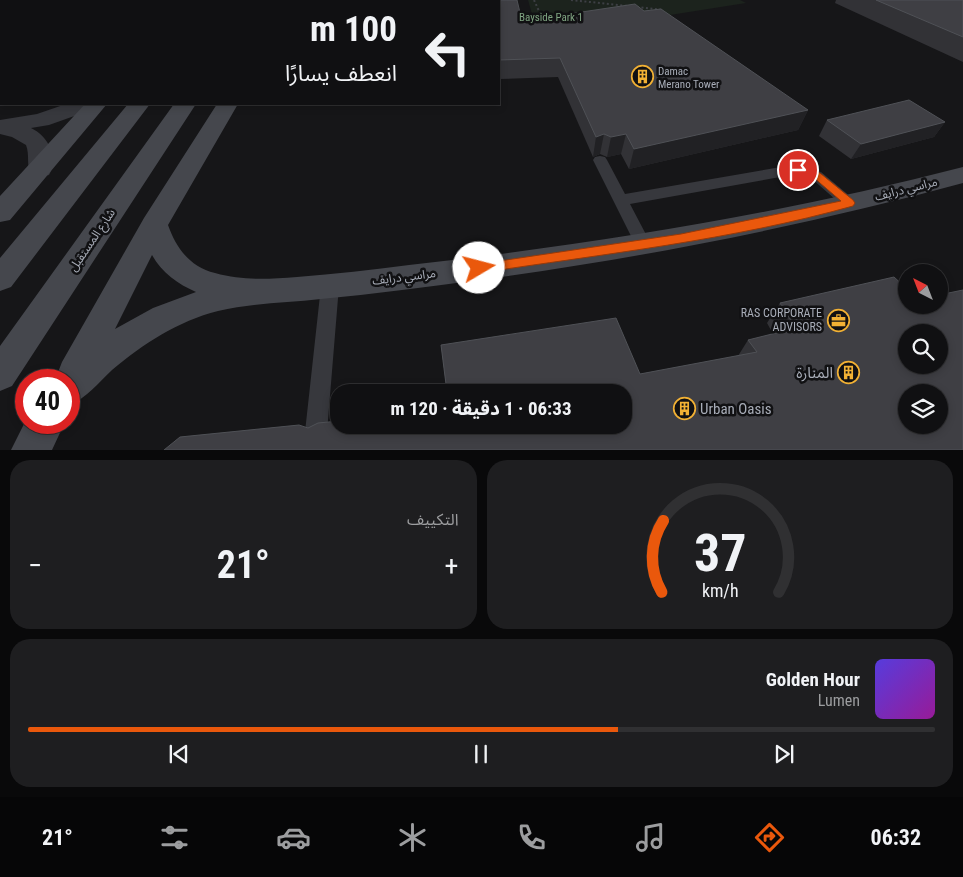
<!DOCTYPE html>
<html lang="ar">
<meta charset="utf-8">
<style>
:root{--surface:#101012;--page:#1e1e20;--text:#f1f3f6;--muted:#9c9d9f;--line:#303032;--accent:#ea580c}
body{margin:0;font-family:"Roboto Condensed","Noto Sans Arabic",sans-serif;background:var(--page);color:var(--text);direction:rtl;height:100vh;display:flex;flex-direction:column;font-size:19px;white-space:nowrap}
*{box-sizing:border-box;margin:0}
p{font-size:16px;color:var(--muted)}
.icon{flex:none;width:28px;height:28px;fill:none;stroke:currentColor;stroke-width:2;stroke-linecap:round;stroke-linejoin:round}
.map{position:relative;height:450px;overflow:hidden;direction:ltr}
.details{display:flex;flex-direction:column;gap:10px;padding:10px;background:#09090a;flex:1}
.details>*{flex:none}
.hud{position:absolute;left:0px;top:0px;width:500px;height:105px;box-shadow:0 2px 8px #0003,0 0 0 1px var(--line);direction:rtl;background:#101012;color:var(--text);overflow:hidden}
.needle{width:32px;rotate:318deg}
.controls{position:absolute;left:898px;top:264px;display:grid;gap:10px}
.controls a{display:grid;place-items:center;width:50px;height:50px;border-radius:50%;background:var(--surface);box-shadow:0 2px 8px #0003,0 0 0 1px var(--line);font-size:25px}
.speed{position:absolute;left:15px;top:369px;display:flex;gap:10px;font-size:25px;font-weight:700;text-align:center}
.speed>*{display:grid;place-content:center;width:65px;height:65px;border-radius:50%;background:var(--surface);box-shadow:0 2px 8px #0003,0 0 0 1px var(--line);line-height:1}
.speed .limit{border:8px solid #d22;background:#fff;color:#111}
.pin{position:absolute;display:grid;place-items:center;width:42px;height:42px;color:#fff;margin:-21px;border:2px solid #fff;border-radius:50%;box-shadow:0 1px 5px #0007}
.me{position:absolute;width:55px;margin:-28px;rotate:82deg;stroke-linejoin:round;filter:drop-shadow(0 0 4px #0008)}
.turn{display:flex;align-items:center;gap:18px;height:105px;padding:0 20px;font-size:22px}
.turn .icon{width:65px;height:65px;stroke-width:2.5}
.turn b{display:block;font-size:35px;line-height:42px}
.big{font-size:38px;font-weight:700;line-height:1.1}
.details .card{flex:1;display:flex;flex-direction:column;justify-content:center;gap:8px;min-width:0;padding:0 18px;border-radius:20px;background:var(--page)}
.details .dial{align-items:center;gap:0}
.dial svg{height:130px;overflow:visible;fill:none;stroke:var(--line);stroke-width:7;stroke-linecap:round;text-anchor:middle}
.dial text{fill:var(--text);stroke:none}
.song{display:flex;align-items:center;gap:15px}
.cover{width:60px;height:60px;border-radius:8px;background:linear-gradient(135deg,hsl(250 70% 55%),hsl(300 70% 35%))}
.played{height:5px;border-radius:2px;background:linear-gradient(90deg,var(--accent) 65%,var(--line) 65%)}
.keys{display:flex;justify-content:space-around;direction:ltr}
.heat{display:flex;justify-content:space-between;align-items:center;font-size:28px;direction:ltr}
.details .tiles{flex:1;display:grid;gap:10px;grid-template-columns:1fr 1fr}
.card:last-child{grid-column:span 2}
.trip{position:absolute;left:330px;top:384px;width:302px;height:50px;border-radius:20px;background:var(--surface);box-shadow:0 2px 8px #0003,0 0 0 1px var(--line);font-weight:700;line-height:50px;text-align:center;direction:rtl}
.tabs{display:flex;height:80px;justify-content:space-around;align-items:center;background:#060607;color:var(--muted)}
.tabs .icon{width:35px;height:35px}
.tabs .active{color:var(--accent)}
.tabs b{font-size:22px;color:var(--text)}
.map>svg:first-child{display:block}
.green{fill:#1c231d}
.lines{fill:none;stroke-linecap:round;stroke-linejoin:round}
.path{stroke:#3d3f44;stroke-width:2;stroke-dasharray:2 2.5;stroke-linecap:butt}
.lane{fill:#37383d;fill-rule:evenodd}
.street{fill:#37383d;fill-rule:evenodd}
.secondary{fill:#45474d;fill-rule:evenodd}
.wall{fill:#323236}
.shaded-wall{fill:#212124}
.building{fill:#3f3f44;stroke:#4f5156;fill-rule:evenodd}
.route{fill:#ea580c;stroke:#983908}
.labels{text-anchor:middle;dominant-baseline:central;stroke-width:5;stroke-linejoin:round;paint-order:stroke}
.far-park-label{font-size:11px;fill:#7fa381;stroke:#111113}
.far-poi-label{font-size:11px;fill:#a8adb8;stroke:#111113;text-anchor:start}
.street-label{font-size:12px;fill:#a8adb8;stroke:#111113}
.poi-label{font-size:12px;fill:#a8adb8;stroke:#111113;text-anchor:end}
.near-poi-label{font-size:15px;fill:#a8adb8;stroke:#111113;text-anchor:end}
</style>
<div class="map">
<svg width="963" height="450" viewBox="0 0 963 450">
<rect width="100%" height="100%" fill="#161618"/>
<path class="green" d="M528,0H740L746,3L632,21L536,28Z"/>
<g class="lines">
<path class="path" d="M534,0L543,20
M571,0L628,6
M637,7L663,10L659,11"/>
<path class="lane" d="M0,11H1V17H0Z
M0,31H1V37H0Z
M0,88H1V96H0Z
M600,156L605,157L607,160L625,194L798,164L821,172L858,203L856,207L850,208L844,207L811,178L797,174L630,204L651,244L649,248L643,250L637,248L593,160L595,157Z
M330,279L336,281L339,286L327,432L324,440L316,443L308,440L305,432L321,286L324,281Z"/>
<path class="street" d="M66,104H97L94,109L49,125L31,128C48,136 60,158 49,175L40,177L31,175C26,166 30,155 26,145L12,137L0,134V120L37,114Z"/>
<path class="secondary" d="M85,104H107L10,220L0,222V196Z
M128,104H150L11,287L0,291V258Z
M174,104H196L12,386L0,391V346Z
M217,104H238L168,225C176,248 190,267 215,273C244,281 268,279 297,277C335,274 372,270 409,265C596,244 781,214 963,167V183C804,226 643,258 479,280C426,287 374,294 321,299C286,303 252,303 218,311C178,321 143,344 112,370C98,383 87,398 69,405V380H55L62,362L144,218ZM152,255C162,273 178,284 196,292L153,308L115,329Z
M26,420V422H65L52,450H11Z"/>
</g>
<path class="wall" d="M836,0H963V62L835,3Z
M499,1L522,21L644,11L808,110L798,130L629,169L621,154L607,157L600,154L593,157L558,77L499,79Z
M827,120L945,122L934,137L851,159L819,136Z
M780,303L963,450L624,392H447L441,345L640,374L738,356L748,340L773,334L767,323Z"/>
<path class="shaded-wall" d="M808,110L798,130L629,169L634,149Z
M945,122L934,137L851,159L861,144Z
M604,134L600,154L593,157L596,137Z
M626,134L621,154L607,157L611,137Z"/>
<path class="building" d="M302,0H517L522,21L635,4L644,11L661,9L808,110L634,149L626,134L611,137L604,134L596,137L560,58L499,60V1H301Z
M876,0H963V37Z
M909,100L945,122L861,144L827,120Z
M894,277L906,288V305H939V295L963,290V450H164L180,437L299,425L308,428L318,423L339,421V425H624V392H447L441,345L616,318L640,374L757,352L748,340L796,328L780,303ZM906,332H939V365H906ZM906,392H939V425H906Z"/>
<path class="route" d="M798,166L820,173L853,200L855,203L853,206C732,240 604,254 479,273L475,272L473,268L475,265L479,264L681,234L841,201L813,177L794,172L793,170Z"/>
<defs>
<symbol id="building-ring" viewBox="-11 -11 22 22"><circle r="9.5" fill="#111113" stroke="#f2b134" stroke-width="1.5"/><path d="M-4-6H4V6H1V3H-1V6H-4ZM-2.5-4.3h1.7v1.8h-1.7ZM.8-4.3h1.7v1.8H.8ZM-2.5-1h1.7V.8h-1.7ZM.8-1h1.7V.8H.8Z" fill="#f2b134"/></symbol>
<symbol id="office-ring" viewBox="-11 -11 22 22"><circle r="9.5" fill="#111113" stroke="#f2b134" stroke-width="1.5"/><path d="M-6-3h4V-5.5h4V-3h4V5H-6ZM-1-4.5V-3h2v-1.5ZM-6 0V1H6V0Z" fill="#f2b134"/></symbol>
</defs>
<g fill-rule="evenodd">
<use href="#building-ring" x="630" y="64" width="25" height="25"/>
<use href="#office-ring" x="826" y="308" width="25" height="25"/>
<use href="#building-ring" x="836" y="360" width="25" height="25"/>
<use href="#building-ring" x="672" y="396" width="25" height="25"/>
</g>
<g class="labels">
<g class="far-park-label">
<text x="551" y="17">Bayside Park 1</text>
</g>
<g class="far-poi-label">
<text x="658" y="71">Damac<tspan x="658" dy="13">Merano Tower</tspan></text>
</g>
<g class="street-label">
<text transform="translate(906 189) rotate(-14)">مراسي درايف</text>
<text transform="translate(92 240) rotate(-56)">شارع المستقبل</text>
<text transform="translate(404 277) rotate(-7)">مراسي درايف</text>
</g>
<g class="poi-label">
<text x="822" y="313">RAS CORPORATE<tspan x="822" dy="14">ADVISORS</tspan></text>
</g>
<g class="near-poi-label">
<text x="833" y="373">المنارة</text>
<text x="700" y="409" text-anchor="start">Urban Oasis</text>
</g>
</g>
</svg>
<div class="controls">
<a><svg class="needle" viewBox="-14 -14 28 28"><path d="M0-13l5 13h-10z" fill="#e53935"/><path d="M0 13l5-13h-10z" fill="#9c9d9f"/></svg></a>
<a><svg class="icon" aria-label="search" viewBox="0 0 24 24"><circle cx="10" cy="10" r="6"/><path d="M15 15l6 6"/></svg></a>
<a><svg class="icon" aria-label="layers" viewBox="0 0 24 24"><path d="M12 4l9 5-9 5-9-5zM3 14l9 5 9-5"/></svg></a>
</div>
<div class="speed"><div class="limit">40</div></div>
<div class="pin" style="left:798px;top:170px;background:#d93025"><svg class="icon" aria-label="arrive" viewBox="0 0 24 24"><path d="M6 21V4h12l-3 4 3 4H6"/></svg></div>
<svg class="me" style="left:479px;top:268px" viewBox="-20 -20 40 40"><circle r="19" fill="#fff"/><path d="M0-13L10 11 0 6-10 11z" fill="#ea580c"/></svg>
<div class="trip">06:33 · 1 دقيقة · 120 m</div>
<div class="hud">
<div class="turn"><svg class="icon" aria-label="left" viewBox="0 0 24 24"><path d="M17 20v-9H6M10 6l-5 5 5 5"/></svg><div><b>100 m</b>انعطف يسارًا</div></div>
</div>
</div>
<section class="details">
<div class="tiles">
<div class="card dial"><svg viewBox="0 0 100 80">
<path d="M14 69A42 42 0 1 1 86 69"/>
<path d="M14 69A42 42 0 0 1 15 25" stroke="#ea580c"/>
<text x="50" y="56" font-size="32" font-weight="700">37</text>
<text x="50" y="72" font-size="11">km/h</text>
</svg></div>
<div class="card"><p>التكييف</p>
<div class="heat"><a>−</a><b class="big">21°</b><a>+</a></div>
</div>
<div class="card">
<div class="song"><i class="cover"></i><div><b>Golden Hour</b><p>Lumen</p></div></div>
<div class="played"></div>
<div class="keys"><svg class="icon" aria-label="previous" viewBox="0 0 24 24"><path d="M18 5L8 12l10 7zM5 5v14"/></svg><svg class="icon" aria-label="pause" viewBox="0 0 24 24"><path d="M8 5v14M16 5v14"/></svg><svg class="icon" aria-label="next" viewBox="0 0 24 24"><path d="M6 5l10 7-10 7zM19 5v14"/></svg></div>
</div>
</div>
</section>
<nav class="tabs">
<b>06:32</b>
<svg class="icon active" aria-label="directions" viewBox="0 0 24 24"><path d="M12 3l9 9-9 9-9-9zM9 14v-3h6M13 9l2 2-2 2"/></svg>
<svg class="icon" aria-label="music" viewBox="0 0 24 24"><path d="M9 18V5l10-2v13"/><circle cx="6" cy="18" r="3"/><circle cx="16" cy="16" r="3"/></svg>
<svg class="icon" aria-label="phone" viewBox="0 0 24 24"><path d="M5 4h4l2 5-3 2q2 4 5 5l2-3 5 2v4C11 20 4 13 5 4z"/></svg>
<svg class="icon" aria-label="climate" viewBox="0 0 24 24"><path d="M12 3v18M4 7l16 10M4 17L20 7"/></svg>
<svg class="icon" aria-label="car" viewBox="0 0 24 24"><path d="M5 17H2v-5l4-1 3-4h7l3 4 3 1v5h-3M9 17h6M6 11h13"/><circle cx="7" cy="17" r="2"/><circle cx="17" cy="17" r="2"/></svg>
<svg class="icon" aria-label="filters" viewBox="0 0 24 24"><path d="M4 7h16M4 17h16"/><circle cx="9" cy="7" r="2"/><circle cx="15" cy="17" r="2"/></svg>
<b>21°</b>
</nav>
